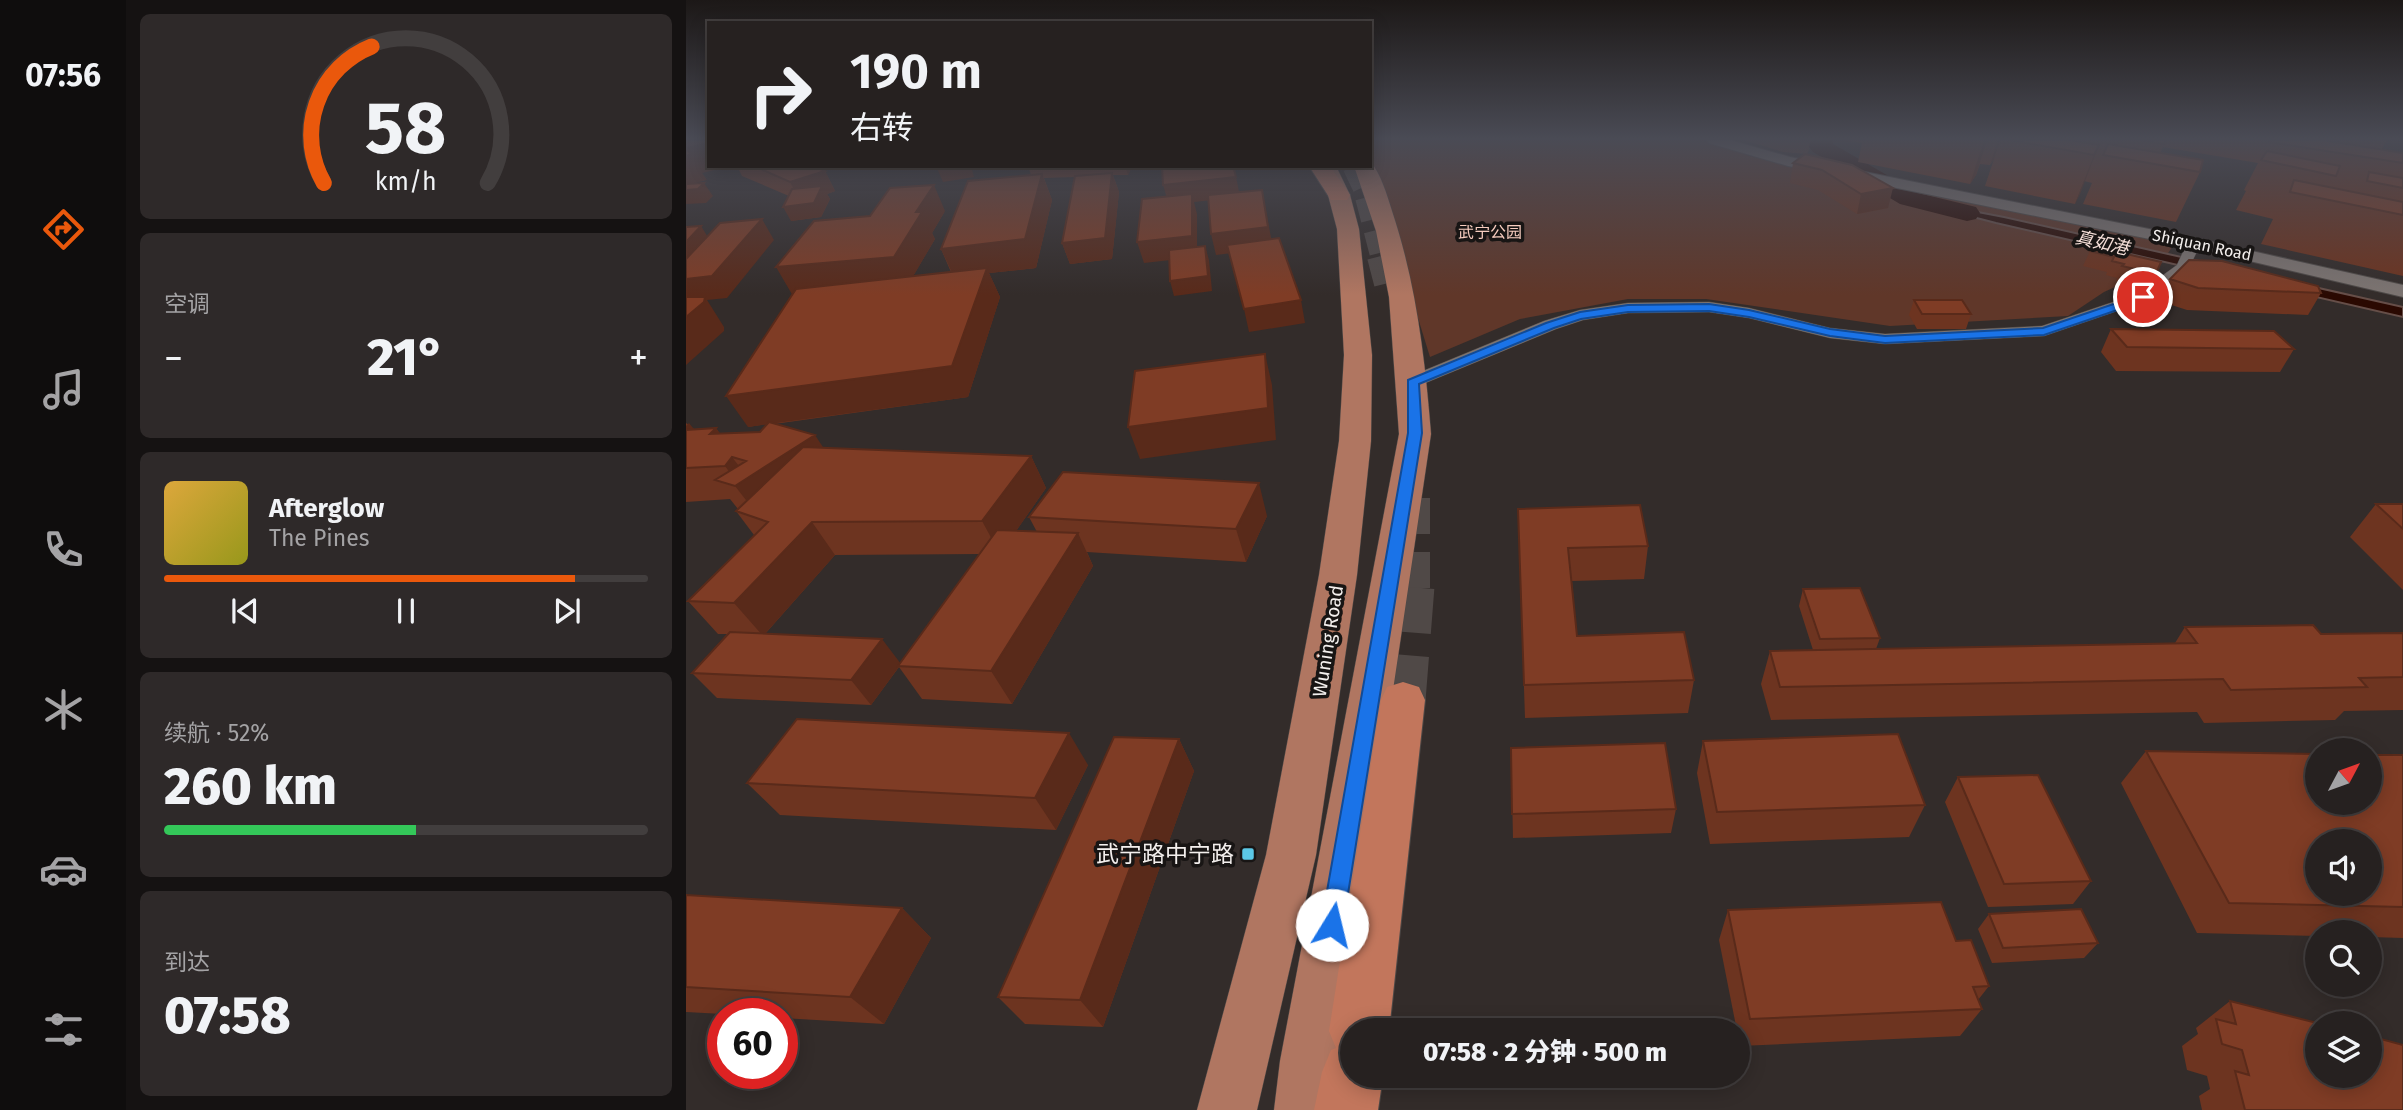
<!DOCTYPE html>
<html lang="zh">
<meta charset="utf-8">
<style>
:root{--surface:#262120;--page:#2e2929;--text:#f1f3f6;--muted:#a4a3a5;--line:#423e3e;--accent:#ea580c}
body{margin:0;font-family:"Fira Sans","Noto Sans SC",sans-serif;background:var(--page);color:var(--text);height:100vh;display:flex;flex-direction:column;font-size:26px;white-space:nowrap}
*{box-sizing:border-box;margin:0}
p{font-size:23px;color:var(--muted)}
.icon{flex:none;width:38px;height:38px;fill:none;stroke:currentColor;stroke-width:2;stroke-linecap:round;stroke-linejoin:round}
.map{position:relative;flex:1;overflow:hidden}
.sheet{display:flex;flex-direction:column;gap:14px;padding:14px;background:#151212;width:560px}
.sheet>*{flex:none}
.banner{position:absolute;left:21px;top:21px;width:665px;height:147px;border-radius:0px;box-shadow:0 4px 18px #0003,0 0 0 2px var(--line);background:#262120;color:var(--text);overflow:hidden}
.needle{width:46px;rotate:49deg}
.fabs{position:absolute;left:1619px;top:738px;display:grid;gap:14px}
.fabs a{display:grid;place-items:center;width:77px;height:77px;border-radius:50%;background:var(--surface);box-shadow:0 4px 18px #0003,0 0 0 2px var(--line);font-size:35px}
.speed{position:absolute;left:21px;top:998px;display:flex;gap:14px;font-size:35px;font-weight:700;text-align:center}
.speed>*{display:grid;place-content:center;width:91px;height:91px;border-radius:50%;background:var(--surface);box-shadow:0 4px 18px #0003,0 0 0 2px var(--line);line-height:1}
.speed .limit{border:10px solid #d22;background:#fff;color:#111}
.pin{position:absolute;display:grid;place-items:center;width:60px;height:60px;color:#fff;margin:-30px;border:4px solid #fff;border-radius:50%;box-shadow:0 2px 7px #0007}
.me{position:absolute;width:77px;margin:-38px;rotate:9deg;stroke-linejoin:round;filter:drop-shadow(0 0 5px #0008)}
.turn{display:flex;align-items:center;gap:24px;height:147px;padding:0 28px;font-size:32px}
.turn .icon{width:91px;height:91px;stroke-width:2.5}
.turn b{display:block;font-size:49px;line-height:60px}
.big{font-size:52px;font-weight:800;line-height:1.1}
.sheet .card{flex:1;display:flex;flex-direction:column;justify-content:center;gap:10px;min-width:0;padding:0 24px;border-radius:10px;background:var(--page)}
.sheet .dial{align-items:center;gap:0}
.dial svg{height:182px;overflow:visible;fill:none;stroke:var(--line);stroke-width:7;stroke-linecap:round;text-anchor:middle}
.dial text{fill:var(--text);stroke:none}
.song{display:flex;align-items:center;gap:21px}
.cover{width:84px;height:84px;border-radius:10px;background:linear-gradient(135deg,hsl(40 70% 55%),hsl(60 70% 35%))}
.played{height:7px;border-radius:4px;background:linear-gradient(90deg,var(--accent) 85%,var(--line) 85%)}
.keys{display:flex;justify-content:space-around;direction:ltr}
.heat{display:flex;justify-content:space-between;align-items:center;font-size:38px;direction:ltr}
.charge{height:10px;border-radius:5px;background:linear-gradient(90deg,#34c759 52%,var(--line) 0)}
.trip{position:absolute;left:654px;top:1018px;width:410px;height:70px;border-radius:35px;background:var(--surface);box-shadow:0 4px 18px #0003,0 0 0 2px var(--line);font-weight:800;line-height:70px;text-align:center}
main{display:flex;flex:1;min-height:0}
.tabs{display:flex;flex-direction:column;width:126px;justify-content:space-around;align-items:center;background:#0f0d0d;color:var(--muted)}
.tabs .icon{width:49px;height:49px}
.tabs .selected{color:var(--accent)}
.tabs b{font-size:32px;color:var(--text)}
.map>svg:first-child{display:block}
.green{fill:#603729}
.water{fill:#2a0901;stroke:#664e48;stroke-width:2}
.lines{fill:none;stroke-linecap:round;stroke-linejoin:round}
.river{fill:#2a0901;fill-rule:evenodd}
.trunk-tunnel-far3{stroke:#504947;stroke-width:23;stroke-dasharray:23 11;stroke-linecap:butt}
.trunk-tunnel-far2{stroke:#504947;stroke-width:28;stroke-dasharray:28 14;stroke-linecap:butt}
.trunk-tunnel-far1{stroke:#504947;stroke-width:36;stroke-dasharray:36 18;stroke-linecap:butt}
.trunk-tunnel{stroke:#504947;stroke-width:45;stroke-dasharray:45 23;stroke-linecap:butt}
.minor-casing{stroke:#4e4947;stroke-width:1}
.tertiary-casing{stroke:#4e4947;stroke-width:2}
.primary-casing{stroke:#4e4947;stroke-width:1}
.trunk-casing{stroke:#4e4947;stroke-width:2}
.minor{fill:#7c7471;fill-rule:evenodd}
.tertiary{fill:#7c7471;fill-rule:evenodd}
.primary{fill:#b07661;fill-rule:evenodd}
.trunk{fill:#c2765c;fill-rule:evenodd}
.wall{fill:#6d3420;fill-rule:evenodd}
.shaded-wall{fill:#592a1a}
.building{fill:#7f3c25;stroke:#592a1a;stroke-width:2;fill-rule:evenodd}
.route{fill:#1a73e8;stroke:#114b97;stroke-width:2}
.poi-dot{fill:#5bc8e6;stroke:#181514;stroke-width:2.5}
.labels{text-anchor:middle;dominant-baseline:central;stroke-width:7;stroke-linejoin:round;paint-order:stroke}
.far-park-label{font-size:16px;fill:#f7cdbf;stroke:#181514}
.far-street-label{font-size:16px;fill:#f3efed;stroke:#181514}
.far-water-label{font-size:18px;font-style:italic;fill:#f4ded7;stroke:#181514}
.street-label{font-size:19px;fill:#f3efed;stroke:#181514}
.near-poi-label{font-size:23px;fill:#f3efed;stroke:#181514;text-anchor:end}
</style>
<main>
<nav class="tabs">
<b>07:56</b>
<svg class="icon selected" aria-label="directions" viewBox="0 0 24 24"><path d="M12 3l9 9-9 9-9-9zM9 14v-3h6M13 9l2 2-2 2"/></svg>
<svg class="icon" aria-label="music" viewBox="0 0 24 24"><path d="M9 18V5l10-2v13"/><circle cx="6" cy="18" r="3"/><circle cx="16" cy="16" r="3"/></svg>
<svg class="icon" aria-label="phone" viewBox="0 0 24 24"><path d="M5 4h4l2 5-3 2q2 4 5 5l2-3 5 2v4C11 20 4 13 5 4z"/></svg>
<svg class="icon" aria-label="climate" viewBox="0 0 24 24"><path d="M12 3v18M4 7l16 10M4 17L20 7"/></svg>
<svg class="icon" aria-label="car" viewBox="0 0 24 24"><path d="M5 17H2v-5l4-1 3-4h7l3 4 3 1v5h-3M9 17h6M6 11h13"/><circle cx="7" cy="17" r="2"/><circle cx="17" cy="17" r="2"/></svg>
<svg class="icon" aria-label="filters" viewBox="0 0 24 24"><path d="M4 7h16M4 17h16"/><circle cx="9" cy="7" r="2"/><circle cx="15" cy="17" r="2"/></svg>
</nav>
<section class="sheet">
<div class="card dial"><svg viewBox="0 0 100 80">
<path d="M14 69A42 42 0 1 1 86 69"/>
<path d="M14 69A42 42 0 0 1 35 9" stroke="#ea580c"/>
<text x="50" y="56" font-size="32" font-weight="700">58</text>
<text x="50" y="72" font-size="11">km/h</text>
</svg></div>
<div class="card"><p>空调</p>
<div class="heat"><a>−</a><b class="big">21°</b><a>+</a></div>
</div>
<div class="card">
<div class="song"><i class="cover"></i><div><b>Afterglow</b><p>The Pines</p></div></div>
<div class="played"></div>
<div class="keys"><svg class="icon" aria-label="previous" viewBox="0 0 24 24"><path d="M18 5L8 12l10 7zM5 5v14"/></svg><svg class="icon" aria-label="pause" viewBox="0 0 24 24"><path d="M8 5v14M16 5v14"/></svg><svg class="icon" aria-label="next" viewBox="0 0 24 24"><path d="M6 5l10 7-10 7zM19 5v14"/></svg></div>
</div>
<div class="card"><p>续航 · 52%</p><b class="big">260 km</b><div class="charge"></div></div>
<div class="card"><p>到达</p><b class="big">07:58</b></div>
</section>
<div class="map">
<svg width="1717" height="1110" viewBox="0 0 1717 1110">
<rect width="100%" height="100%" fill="#332c2a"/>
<path class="green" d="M684,140H1019L1067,157L1488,244L1473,267L1418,292L1382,316L1204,326L1020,299H942L834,319L744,357L684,162Z
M1058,140H1127L1121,154L1097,152Z"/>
<path class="water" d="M1180,180L1194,182L1224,199L1318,217L1717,307V317L1310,223L1221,200Z"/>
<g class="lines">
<path class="river" d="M1125,140H1147V144L1232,193L1290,207L1294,213L1290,219L1281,221L1214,204L1127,152L1123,147Z"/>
<path class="trunk-tunnel-far3" d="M668,166L678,187L696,257"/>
<path class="trunk-tunnel-far2" d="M695,256L705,295"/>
<path class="trunk-tunnel-far1" d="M726,588V497"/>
<path class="trunk-tunnel" d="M717,700L726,586"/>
<defs>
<path id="minor" d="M1508,239L1515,243L1502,270L1463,300L1358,336L1199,344L1144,338L1063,318L1023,312L942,313L897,320L870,329L732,386L726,387L717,382L720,378L858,321L894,310L942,303L1023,302L1063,308L1144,328L1199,334L1356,326L1451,294L1491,265L1501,243Z"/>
<path id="tertiary" d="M1021,140H1044L1104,157L1508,238L1717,285V297L1508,248L1102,166L1023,143Z"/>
<path id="primary" d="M684,161C695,174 701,195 706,211C730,283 739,358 745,434L652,1061L648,1110H588L594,1061L713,434L703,297L690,231L668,166H684Z
M630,166H650L664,195L673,229L686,355L685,441L671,575L630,855L571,1110H511L580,855L633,575L653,441L658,355L651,229L642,195Z"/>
<path id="trunk" d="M623,166H644L664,195L661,200H645Z
M717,682L733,687L739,700L703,1031H667V1076H697L692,1110H628L636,1072L645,1050L650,1048L643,1031L695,700L701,687Z"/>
</defs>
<use href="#minor" class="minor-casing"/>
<use href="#tertiary" class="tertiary-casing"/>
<use href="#primary" class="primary-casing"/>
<use href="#trunk" class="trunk-casing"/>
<use href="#minor" class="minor"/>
<use href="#tertiary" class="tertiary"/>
<use href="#primary" class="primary"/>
<use href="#trunk" class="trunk"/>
</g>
<path class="wall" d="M1157,140H1701L1695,150L1717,153V276L1575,244L1587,219L1550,210L1560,191L1558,190L1572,163L1477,147L1474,153L1514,172L1490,222L1397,204L1406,183L1398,181L1389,204L1299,186L1308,159L1304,165L1294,164L1290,175L1284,184L1172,162L1176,143Z
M1119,154L1202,208L1171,214L1132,190L1104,183L1107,163Z
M51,166H127L139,171L149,191L141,194L144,199L135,217L105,221L103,196L56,176Z
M342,166H446L442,175H427L433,192L426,259L384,264L376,243L389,177L358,178L366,200L350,268L303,273L314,297L282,397L88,424L138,448L345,456L360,488L330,531L351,532L343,517L581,516L560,562L401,552L407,566L326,704L236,699L213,667L185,705L31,698L6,673L41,634H32L2,601L68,535L50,511L52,509L44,499L0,502V423L8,429L30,428L34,434L74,432L81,424L62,427L259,211L246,233L249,239L227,276L265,272L255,249L345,175ZM294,554L214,664L79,634L149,555Z
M1404,251L1475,262L1463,289L1430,281L1431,278L1420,275L1421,272L1397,266Z
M1484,279L1635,293L1622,315L1501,310L1473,301Z
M1228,300L1285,314L1280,329H1231L1223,315Z
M1425,329L1608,349L1594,372L1430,371L1415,352Z
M1690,504H1717V590L1664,537Z
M832,509L962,546L958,579L886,581L891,636L1008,680L1002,713L839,718Z
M1117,589L1194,638L1190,649L1489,643L1499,627L1635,634L1717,633V710L1658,711L1649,720L1518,723L1511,712L1085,720L1075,684L1084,651L1127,650L1113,606Z
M493,739L508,771L417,1027L339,1024L312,997Z
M1017,741L1239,805L1223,837L1024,844L1011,773Z
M825,748L990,809L985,833L827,838Z
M1460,751L1717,755V938L1684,937V933H1631V936L1511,933L1435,783Z
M402,765L370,830L94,815L61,783Z
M1272,777L1405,881L1387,904L1302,907L1259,802Z
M0,895L216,908L245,938L198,1024L96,1018V1013L37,1014L0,1012Z
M1042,910L1270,941L1303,986L1292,1000L1296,1009L1274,1036L1054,1046L1052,1031H1051L1033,940Z
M1303,914L1412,943L1398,958L1306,963L1292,929Z
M1544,1001L1717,1110H1516L1513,1096L1524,1089L1521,1076L1501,1070L1496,1046L1512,1034L1510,1028Z"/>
<path class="shaded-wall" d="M1298,140H1301L1290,175L1284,184Z
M1312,140H1314L1308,159L1304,165Z
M23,143V166H45L16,173L21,180L0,185V148Z
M1413,145L1394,194L1389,204L1408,155Z
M250,166H285L288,177L257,182Z
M439,166L446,167L442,175Z
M548,166L554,197L508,202L511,214V257L458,263L451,242L483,205L477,185Z
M139,171L149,191L141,194L144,199L135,217L105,221L97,207L115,202L104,182Z
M426,173L433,192L426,259L384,264L376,243Z
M356,174L366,200L350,268L303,273L314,297L282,397L62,427L40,396L268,277L255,249Z
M18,183L27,196L20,203L0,204V190Z
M248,185L259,211L246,233L249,239L222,285L107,296L90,267L230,212Z
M1207,188L1202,208L1171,214L1175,194Z
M576,190L587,248L530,255L525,234Z
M76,219L88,240L41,298L21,300L38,327V331L0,365V242L15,226L28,247Z
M519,246L523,260L526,291L488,296L484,281Z
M615,300L619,323L563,332L558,309Z
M579,354L586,385L590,440L454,459L442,427Z
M3,423L28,455L0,435V426Z
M30,428L52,458L46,457L62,478L129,435L150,467L74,518L49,486L52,484L39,466L24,434Z
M345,456L360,488L314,554L296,521Z
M573,483L581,516L560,562L550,529Z
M126,522L149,555L77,636L48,603Z
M392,533L407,566L326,704L305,671Z
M196,639L215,664L185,705L165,680Z
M383,733L402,765L370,830L349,798Z
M493,739L508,771L417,1027L394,1000Z
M216,908L245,938L198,1024L164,997Z"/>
<path class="building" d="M0,140H23V143L0,148Z
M1324,140H1383L1413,145L1408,155Z
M1455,140H1480L1478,144Z
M1584,140H1637L1717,153V163L1583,142Z
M1422,144L1517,160L1514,172L1417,155Z
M0,148L5,154L0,156Z
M1581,151L1654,166L1650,176L1575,160Z
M1119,154L1166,165L1207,188L1175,194L1136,170L1107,163Z
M68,166H127L139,171L104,182Z
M476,166H547L550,177L477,185Z
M1683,172L1717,178V188L1681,181Z
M426,173L419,238L376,243L389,176Z
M356,174L339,239L255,249L282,181Z
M1608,180L1717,202V215L1604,192Z
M18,183L12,189L0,190V184Z
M248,185L230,212H236L208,257L90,267L128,221L184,216L204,188Z
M136,186L128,203L97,207L106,189Z
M576,190L582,227L525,234L522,195Z
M506,194V236L451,242L456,199Z
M76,219L26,276L0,279V259L34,223Z
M15,226L0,242V227Z
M593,238L615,300L558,309L541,245Z
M519,246L522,276L484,281L483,250Z
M1406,246L1475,262L1470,274L1436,266L1438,264L1426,261L1428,257L1404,251Z
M1503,260L1536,261L1632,286L1635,293L1512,288L1484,279Z
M301,268L266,366L40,396L110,289Z
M0,297H19L18,302L0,317Z
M1228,300H1276L1285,314H1236Z
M1425,329L1588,331L1608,349L1441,347Z
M579,354L582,408L442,427L449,371Z
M83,422L129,435L49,486L29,480L60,461L46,457L39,466L0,468V430L30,428L24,434L74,432Z
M117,447L345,456L296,521L126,522L48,603L2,601L82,522L50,511Z
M377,472L573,483L550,529L343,517Z
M1690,504H1717V529Z
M954,505L962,546L882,548L891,636L998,632L1008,680L838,685L832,509Z
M311,530L392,533L305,671L212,666Z
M1174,588L1194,638L1134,639L1117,589Z
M1627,625L1635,634L1717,633V677L1673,678L1681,687L1545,690L1537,679L1094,687L1084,651L1511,643L1499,627Z
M44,632L196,639L165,680L6,673Z
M111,719L383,733L349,798L61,783Z
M1212,734L1239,805L1031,812L1017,741Z
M428,737L493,739L394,1000L312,997Z
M979,743L990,809L826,814L825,748Z
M1460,751L1631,754V803H1684V755H1717V907L1543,903ZM1631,842H1684V894H1631Z
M1352,775L1405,881L1318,884L1272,777Z
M0,895L216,908L164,997L0,987Z
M1255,902L1270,941L1285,940L1303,986L1287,987L1296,1009L1064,1019L1042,910Z
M1395,909L1412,943L1317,948L1303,914Z
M1544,1001L1635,1024H1631V1076H1684V1036L1717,1045V1110H1559L1549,1071L1563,1075L1556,1050L1536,1044L1530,1019L1550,1024Z"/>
<linearGradient id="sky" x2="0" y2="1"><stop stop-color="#1c1817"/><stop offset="0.47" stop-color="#4a4b55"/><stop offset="1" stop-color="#4a4b55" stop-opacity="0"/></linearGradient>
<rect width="1717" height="295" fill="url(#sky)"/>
<path class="route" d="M1457,294L1461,295V300L1358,335L1199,343L1144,336L1063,317L1023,311L942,312L895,319L868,328L733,384L736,433L657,925L654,932L646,936L638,932L635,925L722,433V380L860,323L894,312L942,305L1023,304L1063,310L1144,329L1199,336L1357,328Z"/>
<rect class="poi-dot" x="555" y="847" width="14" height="14" rx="3.5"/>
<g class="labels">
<g class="far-park-label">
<text x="804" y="232">武宁公园</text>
</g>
<g class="far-street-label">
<text transform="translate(1516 245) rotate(12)">Shiquan Road</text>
</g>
<g class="far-water-label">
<text transform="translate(1416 243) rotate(13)">真如港</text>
</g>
<g class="street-label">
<text transform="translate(642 641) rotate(-81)">Wuning Road</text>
</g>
<g class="near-poi-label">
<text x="548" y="854">武宁路中宁路</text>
</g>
</g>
</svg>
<div class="fabs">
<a><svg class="needle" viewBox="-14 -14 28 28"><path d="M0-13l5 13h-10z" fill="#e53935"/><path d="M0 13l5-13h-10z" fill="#a4a3a5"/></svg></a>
<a><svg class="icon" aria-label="sound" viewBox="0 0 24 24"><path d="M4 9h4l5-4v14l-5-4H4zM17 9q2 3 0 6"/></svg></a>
<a><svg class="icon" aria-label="search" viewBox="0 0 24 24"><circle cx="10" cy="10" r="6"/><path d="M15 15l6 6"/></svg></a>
<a><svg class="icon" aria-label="layers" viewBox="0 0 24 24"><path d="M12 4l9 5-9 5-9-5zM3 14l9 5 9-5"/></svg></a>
</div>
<div class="speed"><div class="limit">60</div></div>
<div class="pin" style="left:1457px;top:297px;background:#d93025"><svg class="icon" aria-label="arrive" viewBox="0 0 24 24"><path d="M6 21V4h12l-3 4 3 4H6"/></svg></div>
<svg class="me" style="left:646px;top:925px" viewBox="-20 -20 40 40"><circle r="19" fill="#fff"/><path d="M0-13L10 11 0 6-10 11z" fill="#1a73e8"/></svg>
<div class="trip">07:58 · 2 分钟 · 500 m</div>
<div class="banner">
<div class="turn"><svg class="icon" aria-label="right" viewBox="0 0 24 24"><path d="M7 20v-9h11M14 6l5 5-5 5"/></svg><div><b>190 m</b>右转</div></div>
</div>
</div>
</main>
